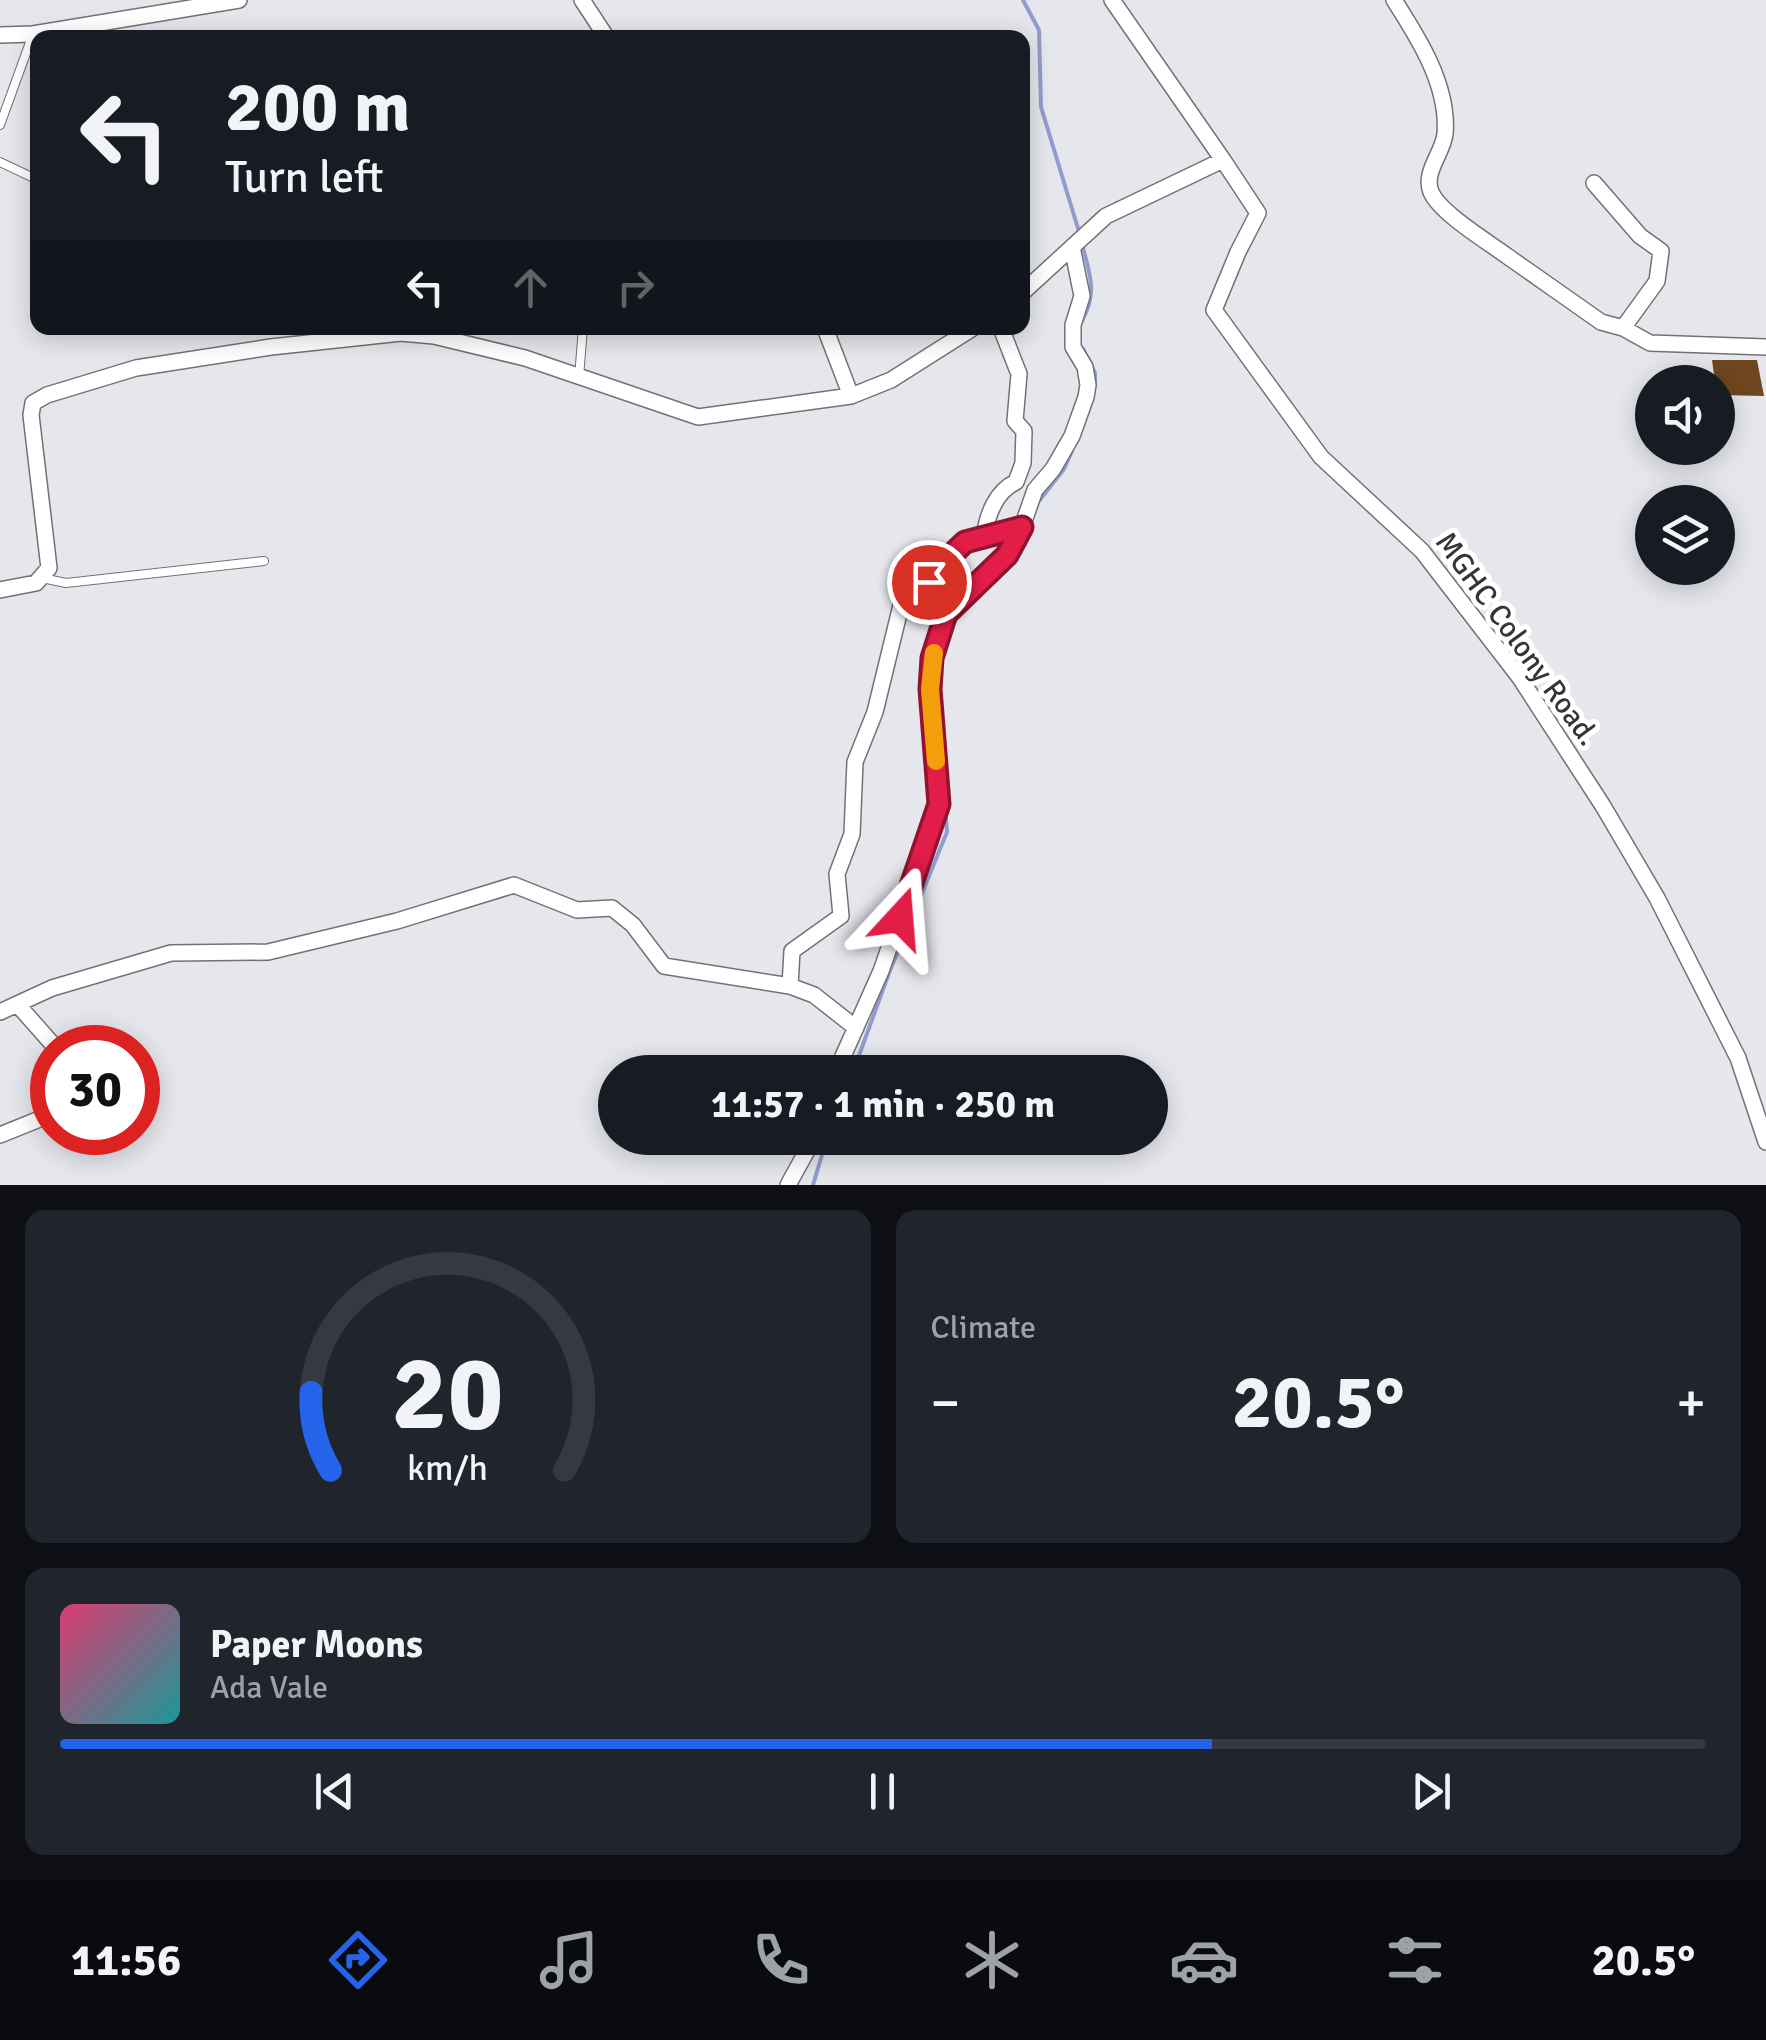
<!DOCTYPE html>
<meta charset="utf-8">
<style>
:root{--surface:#171b24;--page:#20242c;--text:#f1f3f6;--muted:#9ea1a6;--line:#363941;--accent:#2563eb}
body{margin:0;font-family:Signika,sans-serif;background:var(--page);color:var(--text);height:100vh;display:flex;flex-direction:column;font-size:38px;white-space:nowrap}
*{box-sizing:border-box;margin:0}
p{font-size:32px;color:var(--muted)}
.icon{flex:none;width:55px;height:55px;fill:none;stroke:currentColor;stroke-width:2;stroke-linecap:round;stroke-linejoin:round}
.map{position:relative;height:1185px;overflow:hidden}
.side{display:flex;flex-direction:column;gap:25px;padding:25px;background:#0d0f14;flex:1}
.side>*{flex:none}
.top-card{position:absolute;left:30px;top:30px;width:1000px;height:305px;border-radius:20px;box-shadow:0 5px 25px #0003;background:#171b24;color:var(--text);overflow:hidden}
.tools{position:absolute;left:1635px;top:365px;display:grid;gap:20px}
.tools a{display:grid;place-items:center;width:100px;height:100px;border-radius:50%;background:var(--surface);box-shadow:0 5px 25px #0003;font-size:50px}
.speed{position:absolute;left:30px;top:1025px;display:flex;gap:20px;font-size:50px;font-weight:700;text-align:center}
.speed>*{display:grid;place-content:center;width:130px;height:130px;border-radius:50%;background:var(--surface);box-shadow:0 5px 25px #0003;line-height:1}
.speed .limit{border:15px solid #d22;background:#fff;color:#111}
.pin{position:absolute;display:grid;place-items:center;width:85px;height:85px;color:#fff;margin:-42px;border:5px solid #fff;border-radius:50%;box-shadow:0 2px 10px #0007}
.me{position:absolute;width:110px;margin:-55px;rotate:19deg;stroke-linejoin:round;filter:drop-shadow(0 0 8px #0008)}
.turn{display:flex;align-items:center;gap:35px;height:210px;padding:0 30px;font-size:45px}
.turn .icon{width:130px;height:130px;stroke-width:2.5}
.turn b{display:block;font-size:70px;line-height:85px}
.lanes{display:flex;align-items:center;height:95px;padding:0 30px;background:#0003;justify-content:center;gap:50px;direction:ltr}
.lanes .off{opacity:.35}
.big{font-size:75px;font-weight:700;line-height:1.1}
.side .tile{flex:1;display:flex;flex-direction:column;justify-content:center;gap:15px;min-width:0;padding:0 35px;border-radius:20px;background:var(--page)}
.side .dial{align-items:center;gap:0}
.dial svg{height:260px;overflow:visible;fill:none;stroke:var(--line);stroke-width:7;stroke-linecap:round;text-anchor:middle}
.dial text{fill:var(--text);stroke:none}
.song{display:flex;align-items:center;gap:30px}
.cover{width:120px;height:120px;border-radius:15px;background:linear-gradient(135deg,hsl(340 70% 55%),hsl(180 70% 35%))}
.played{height:10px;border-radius:5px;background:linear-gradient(90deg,var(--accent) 70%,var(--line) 70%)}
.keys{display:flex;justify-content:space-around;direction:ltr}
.heat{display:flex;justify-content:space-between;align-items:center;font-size:55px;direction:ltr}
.side .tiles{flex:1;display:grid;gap:25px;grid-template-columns:1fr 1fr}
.tile:last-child{grid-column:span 2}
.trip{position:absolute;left:598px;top:1055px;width:570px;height:100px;border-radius:50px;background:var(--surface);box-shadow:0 5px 25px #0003;font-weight:700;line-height:100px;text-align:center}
.tabs{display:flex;height:160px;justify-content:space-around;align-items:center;background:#090b0e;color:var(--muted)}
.tabs .icon{width:70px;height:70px}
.tabs .current{color:var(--accent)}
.tabs b{font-size:45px;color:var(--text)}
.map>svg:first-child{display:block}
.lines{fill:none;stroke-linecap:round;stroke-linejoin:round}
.stream{stroke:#919bcf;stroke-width:4}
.building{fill:#6e471e}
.lane-casing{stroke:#717275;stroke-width:10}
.street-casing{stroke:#717275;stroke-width:18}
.lane{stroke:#fff;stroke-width:8}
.street{stroke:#fff;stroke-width:15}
.route-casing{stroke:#92132f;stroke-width:25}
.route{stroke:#e11d48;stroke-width:18}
.slow{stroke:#f59e0b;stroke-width:18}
.labels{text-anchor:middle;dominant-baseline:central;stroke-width:10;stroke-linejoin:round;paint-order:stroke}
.street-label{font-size:30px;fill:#353537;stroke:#fff}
</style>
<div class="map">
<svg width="1766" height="1185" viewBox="0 0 1766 1185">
<rect width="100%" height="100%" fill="#e6e7ec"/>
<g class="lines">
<path class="stream" d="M1023,0L1039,30L1041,107L1080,235
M1082,321C1098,291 1090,276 1082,244
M1083,349L1095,373V386
M1039,501L1064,469L1072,451
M947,632C969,586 1020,581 1031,524
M939,671L943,646
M853,1072L889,973L947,832L945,805
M813,1185L827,1138"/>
</g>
<path class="building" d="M1712,360H1757L1764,396L1718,395V382H1715Z"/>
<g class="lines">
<defs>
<path id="lane" d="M0,125L33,34
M0,162L38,180
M579,377L583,328
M42,578L66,583L264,561"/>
<path id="street" d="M582,0L607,38
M1112,0L1223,160
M1394,0C1419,39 1449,86 1445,134C1443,153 1423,172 1431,192C1440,213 1488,242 1507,256C1538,278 1570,300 1601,322L1623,328L1650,343L1766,347
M0,35L33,34L239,0
M1594,183L1640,236L1661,251L1657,281L1623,328
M1022,293L1106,216L1223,160L1258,213L1238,252L1214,310L1321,457L1422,551L1520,678L1603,806L1657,898L1738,1058L1766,1142
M825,328L851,396
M984,537C987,515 996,491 1016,482L1023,463L1024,431L1015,421L1019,374L1001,328
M0,590L36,583L49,568L31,415L33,403L47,395L136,368L271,347L401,333L434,336L525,358L698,417L851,396L891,380L973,328
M790,986L792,951L841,916L837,874L852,834L855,762L875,712L905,589L929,582L945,560L965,542L1022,527
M17,1004L56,1048
M0,1012L52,988L171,953L268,952L397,921L514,885L577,910L612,908L633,925L664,966L790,986L814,995L856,1028
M836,1072L881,971L939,804L931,689L932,658L946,613L1007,555L1022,527L1035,490L1053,469L1072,436L1086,397L1088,385L1085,367L1073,347V325L1082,296L1072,247
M0,1135L52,1114
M788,1185L814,1138"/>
</defs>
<use href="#lane" class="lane-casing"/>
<use href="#street" class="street-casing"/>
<use href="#lane" class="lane"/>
<use href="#street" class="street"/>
</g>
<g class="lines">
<defs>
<path id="route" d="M900,918L939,804L930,689L932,658L946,614L1007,555L1022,527L965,542L946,560L929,582"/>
</defs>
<use href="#route" class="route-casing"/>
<use href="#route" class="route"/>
<path class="slow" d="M934,653L930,689L936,761"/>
</g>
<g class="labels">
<g class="street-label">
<text transform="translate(1517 639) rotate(54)">MGHC Colony Road.</text>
</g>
</g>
</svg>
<div class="tools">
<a><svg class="icon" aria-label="sound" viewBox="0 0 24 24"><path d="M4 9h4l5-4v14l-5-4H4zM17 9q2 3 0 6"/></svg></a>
<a><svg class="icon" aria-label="layers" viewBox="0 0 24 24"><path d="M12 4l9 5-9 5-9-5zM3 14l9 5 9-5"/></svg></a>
</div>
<div class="speed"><div class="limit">30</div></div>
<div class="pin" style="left:929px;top:582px;background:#d93025"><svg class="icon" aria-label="arrive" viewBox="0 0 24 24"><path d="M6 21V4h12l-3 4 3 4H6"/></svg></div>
<svg class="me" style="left:900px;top:918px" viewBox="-20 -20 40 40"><path d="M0-17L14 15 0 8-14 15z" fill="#e11d48" stroke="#fff" stroke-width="4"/></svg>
<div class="trip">11:57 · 1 min · 250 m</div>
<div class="top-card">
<div class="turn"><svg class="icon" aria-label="left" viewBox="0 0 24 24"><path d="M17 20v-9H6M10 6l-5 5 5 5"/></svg><div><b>200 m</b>Turn left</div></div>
<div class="lanes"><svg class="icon" aria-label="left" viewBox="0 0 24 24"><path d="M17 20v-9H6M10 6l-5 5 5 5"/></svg><svg class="icon off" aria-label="ahead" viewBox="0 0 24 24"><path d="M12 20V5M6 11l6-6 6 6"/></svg><svg class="icon off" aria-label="right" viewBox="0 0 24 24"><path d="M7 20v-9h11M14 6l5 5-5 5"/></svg></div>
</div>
</div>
<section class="side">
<div class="tiles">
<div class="tile dial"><svg viewBox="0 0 100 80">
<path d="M14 69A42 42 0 1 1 86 69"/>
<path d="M14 69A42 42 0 0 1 8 45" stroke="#2563eb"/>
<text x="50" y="56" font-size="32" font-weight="700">20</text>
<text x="50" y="72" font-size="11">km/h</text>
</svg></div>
<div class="tile"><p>Climate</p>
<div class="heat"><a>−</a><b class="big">20.5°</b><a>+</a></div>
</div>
<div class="tile">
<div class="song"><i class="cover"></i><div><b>Paper Moons</b><p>Ada Vale</p></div></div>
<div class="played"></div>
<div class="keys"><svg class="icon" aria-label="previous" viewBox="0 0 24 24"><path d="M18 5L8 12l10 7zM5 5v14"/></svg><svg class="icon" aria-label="pause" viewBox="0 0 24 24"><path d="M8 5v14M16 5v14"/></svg><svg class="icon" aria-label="next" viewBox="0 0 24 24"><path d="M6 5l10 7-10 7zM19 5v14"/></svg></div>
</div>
</div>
</section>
<nav class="tabs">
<b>11:56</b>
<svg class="icon current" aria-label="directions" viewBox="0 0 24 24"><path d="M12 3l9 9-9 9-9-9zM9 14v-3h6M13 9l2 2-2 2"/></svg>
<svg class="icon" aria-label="music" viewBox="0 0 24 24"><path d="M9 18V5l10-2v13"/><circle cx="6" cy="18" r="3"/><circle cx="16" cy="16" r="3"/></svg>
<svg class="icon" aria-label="phone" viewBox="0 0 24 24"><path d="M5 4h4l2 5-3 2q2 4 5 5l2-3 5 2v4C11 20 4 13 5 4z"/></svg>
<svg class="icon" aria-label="climate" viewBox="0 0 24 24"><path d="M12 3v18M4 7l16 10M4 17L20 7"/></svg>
<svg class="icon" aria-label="car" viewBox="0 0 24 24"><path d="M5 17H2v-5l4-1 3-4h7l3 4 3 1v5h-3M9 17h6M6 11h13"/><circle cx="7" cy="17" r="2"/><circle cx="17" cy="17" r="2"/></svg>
<svg class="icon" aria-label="filters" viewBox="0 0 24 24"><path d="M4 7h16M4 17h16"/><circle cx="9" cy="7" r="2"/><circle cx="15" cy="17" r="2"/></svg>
<b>20.5°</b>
</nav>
